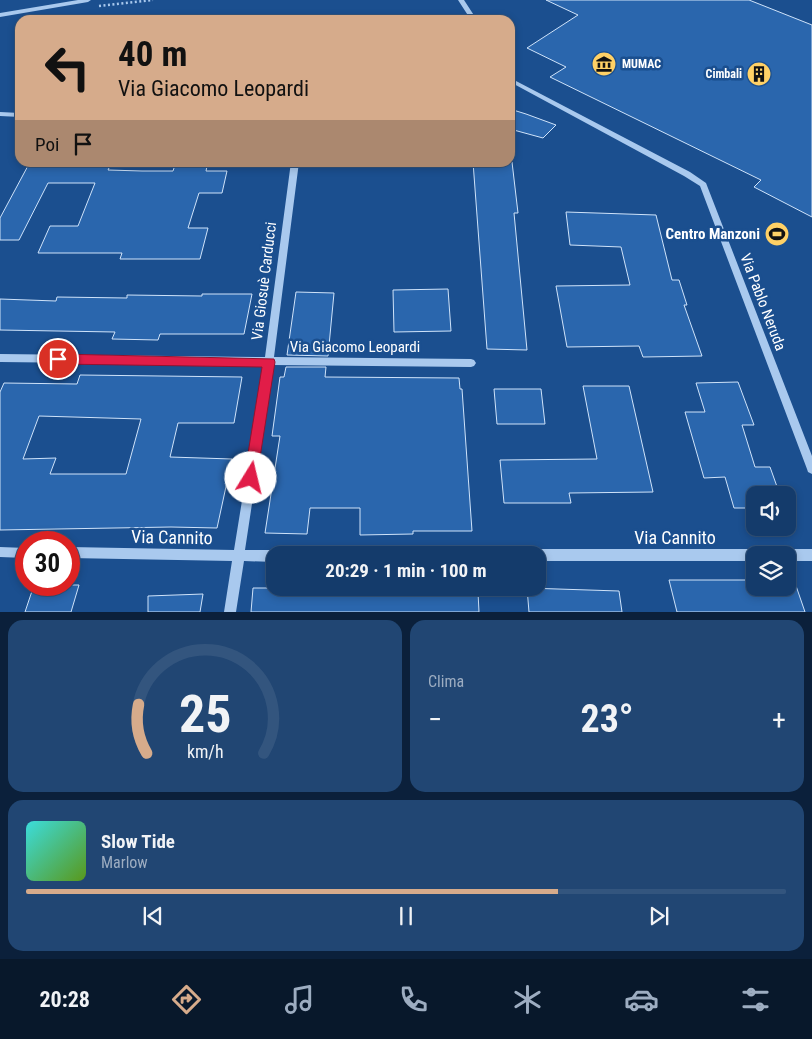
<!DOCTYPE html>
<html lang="it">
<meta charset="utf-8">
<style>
:root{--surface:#143b6b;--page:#214673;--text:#f1f3f6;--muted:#9dadc1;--line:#33557e;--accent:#d6ab8b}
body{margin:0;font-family:"Roboto Condensed",sans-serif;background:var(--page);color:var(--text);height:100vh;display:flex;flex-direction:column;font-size:19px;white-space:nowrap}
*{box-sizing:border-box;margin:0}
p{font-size:16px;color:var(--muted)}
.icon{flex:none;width:28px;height:28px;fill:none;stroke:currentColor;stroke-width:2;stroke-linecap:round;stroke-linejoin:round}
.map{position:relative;height:612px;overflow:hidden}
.drawer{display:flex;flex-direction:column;gap:8px;padding:8px;background:#0b203b;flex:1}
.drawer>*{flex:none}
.top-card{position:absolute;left:15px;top:15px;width:500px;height:152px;border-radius:15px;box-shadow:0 2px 8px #0003,0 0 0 1px var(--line);background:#d6ab8b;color:#111;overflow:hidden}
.fabs{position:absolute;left:746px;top:486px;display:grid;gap:10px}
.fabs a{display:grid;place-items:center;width:50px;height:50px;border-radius:10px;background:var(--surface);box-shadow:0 2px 8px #0003,0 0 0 1px var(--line);font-size:25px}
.speed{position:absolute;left:15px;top:531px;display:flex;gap:10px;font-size:25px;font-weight:700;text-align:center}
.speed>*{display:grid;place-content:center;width:65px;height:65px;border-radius:50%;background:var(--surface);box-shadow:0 2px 8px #0003,0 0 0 1px var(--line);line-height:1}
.speed .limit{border:8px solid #d22;background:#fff;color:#111}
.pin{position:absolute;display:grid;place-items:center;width:42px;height:42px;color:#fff;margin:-21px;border:2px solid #fff;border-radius:50%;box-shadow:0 1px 5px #0007}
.me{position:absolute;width:55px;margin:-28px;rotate:9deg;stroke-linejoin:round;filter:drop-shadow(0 0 4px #0008)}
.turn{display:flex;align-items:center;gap:18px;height:105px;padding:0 20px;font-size:22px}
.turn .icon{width:65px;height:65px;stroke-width:2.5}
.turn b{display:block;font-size:35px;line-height:42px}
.then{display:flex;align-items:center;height:48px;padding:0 20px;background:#0003;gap:10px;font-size:19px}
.big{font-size:38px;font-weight:700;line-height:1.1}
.drawer .tile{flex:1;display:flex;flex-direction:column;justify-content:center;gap:8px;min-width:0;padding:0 18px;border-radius:15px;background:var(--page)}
.drawer .dial{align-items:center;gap:0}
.dial svg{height:130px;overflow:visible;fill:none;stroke:var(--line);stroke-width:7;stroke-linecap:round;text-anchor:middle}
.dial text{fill:var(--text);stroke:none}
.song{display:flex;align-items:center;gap:15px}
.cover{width:60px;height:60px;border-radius:8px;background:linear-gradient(135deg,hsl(180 70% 55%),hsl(90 70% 35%))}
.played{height:5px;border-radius:2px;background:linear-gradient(90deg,var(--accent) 70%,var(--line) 70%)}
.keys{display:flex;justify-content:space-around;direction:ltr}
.heat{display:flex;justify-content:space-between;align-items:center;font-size:28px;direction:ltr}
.drawer .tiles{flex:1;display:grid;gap:8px;grid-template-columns:1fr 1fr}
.tile:last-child{grid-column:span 2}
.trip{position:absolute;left:266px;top:546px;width:280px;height:50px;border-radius:15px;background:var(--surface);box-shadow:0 2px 8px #0003,0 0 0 1px var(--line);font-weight:700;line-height:50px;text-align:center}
.menu{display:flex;height:80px;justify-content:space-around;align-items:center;background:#08182b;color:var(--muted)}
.menu .icon{width:35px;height:35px}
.menu .active{color:var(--accent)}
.menu b{font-size:22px;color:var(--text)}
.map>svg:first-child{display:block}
.building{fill:#2a66ad;stroke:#cfe3fa;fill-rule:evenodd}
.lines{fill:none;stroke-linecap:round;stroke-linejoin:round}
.path{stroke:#a9c9ee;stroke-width:2.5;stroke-dasharray:2 2.5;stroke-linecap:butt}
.minor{fill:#a9c9ee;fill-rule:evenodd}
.route{fill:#e11d48;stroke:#92132f}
.labels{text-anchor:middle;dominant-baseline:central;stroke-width:5;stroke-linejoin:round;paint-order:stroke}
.far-poi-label{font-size:12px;font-weight:bold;fill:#fff;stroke:#1b4f8f;text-anchor:start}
.poi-label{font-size:15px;font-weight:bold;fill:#fff;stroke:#1b4f8f;text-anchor:end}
.street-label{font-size:15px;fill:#fff;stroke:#1b4f8f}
.near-street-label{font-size:18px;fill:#fff;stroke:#1b4f8f}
</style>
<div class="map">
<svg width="812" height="612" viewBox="0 0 812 612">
<rect width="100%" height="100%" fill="#1b4f8f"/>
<path class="building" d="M546,0H749L812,25V217L754,187L761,180L550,77L566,67L527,48L578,15Z
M510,109L526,114L556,125L543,138L510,129Z
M30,162H112L108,170L142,171H173L176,162H208L206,171H227L222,193H199L188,228H208L200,259H120L122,253H38L50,226H78L95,183H48L19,240H0V218Z
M473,162H512L518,213H514L527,350L487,349Z
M566,212L656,215L672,280H679L687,305H684L702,356L643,357L639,346L567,347L556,286L630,285L621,247L570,245Z
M448,289L451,331L394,332L393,290Z
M296,292L334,293L328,356L287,355Z
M202,294H252L244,334H160L158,340L112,339L115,332L0,330V299L56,301L57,297L127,298V295L202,296Z
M286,367H326L325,377L459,378L460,389H462L472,531H413V534L360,535V508H310L307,534L265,533L280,436H272L280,377H284Z
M80,375L242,377L234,423H178L170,457L232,459L217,528L171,527L0,530V392L4,383L77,384ZM39,416L141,419L126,474H50L56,458L23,459Z
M738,382L754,425H742L755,467H770L780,495H755V508H734L725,477L704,478L685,412H705L696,383Z
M583,386H629L653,492L569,493L571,503H504L500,460L597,459Z
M494,389H541L545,424H497Z
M669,580H755V588H788V580H794L805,612H677Z
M34,585H79L71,612H25Z
M253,588H417V591L478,592L479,612H251Z
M527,588L619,591L622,612H529Z
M203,594L200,612H148V596Z"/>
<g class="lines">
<path class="path" d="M99,6L153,0"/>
<path class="minor" d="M78,0H91L88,2L0,17V13Z
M458,0H464L477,20H471Z
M510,74L512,75L516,81L690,172L706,183L812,456V474L808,472L807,469L700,186L684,176L512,83L510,81Z
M0,112L20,113V117L0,116Z
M291,162H299L274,357L471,359L474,360L476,363L474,366L471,367L273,365L245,550H275L279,552L280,555H275V562L244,561L236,612H224L232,561L69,558V547L234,550L264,365L0,362V354L265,357Z
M0,547L26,548V558L0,557Z
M538,549H812V561H788V555H755V561H538V555H532L534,551Z"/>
</g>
<path class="route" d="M58,354L274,359L275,362L256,483L251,485L246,483L244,478L262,367L58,364L52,359Z"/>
<defs>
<symbol id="museum-disc" viewBox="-11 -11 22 22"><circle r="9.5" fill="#ffd166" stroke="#1b4f8f"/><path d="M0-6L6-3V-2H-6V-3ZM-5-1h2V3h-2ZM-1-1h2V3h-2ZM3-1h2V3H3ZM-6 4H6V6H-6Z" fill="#111"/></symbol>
<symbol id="building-disc" viewBox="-11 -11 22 22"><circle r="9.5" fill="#ffd166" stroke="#1b4f8f"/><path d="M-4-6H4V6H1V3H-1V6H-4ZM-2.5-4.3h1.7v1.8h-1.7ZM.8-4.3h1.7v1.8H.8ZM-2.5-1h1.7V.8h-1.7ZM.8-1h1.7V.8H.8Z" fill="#111"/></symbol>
<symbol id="stadium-disc" viewBox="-11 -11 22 22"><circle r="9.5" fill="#ffd166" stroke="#1b4f8f"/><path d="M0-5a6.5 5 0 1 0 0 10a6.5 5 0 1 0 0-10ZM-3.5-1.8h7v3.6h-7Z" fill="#111"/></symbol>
</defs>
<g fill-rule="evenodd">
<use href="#museum-disc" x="590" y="50" width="28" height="28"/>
<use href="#building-disc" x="745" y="60" width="28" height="28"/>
<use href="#stadium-disc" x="763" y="220" width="28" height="28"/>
</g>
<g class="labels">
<g class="far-poi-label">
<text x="622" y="64">MUMAC</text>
<text x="742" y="74" text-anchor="end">Cimbali</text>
</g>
<g class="poi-label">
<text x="760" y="234">Centro Manzoni</text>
</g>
<g class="street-label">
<text transform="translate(264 281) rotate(-83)">Via Giosuè Carducci</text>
<text transform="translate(763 302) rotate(69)">Via Pablo Neruda</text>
<text x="355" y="347">Via Giacomo Leopardi</text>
</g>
<g class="near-street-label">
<text transform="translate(172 537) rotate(1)">Via Cannito</text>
<text x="675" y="537">Via Cannito</text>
</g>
</g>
</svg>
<div class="fabs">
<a><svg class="icon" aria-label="sound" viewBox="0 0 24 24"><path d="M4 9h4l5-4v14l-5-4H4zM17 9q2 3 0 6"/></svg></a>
<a><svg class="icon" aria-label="layers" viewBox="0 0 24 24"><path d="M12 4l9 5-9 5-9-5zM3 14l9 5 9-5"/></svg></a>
</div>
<div class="speed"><div class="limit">30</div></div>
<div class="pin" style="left:58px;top:359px;background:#d93025"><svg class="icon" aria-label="arrive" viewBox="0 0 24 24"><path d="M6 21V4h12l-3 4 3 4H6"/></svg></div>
<svg class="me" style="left:251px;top:478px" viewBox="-20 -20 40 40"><circle r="19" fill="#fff"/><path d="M0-13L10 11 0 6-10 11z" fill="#e11d48"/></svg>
<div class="trip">20:29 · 1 min · 100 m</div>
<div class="top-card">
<div class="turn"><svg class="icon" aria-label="left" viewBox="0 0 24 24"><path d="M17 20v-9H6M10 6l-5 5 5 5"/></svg><div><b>40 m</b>Via Giacomo Leopardi</div></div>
<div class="then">Poi<svg class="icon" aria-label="arrive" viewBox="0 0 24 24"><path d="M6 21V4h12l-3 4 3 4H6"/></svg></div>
</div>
</div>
<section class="drawer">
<div class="tiles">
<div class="tile dial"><svg viewBox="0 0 100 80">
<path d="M14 69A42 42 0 1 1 86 69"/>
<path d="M14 69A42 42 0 0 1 9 39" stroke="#d6ab8b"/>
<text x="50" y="56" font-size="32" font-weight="700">25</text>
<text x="50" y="72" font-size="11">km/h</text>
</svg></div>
<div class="tile"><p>Clima</p>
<div class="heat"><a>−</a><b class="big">23°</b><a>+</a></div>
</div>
<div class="tile">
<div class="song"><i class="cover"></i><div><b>Slow Tide</b><p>Marlow</p></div></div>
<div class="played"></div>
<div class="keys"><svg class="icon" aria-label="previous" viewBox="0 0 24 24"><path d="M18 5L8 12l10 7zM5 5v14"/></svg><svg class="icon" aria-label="pause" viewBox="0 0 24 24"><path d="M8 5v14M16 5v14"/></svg><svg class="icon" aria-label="next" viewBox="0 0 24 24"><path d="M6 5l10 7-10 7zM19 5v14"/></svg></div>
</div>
</div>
</section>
<nav class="menu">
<b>20:28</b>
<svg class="icon active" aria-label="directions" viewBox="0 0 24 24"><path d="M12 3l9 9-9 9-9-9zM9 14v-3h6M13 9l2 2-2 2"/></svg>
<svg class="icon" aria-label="music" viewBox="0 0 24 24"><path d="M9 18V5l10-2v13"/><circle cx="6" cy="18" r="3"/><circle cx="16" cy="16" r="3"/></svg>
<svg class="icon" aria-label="phone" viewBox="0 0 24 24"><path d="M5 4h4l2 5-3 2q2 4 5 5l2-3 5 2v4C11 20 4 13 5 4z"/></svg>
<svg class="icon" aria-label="climate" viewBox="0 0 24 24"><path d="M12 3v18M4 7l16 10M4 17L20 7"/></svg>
<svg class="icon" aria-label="car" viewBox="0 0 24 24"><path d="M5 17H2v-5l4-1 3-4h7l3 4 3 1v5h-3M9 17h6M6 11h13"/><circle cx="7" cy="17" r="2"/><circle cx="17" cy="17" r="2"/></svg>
<svg class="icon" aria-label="filters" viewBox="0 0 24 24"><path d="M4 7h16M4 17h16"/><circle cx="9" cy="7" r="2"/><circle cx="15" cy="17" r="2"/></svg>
</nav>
